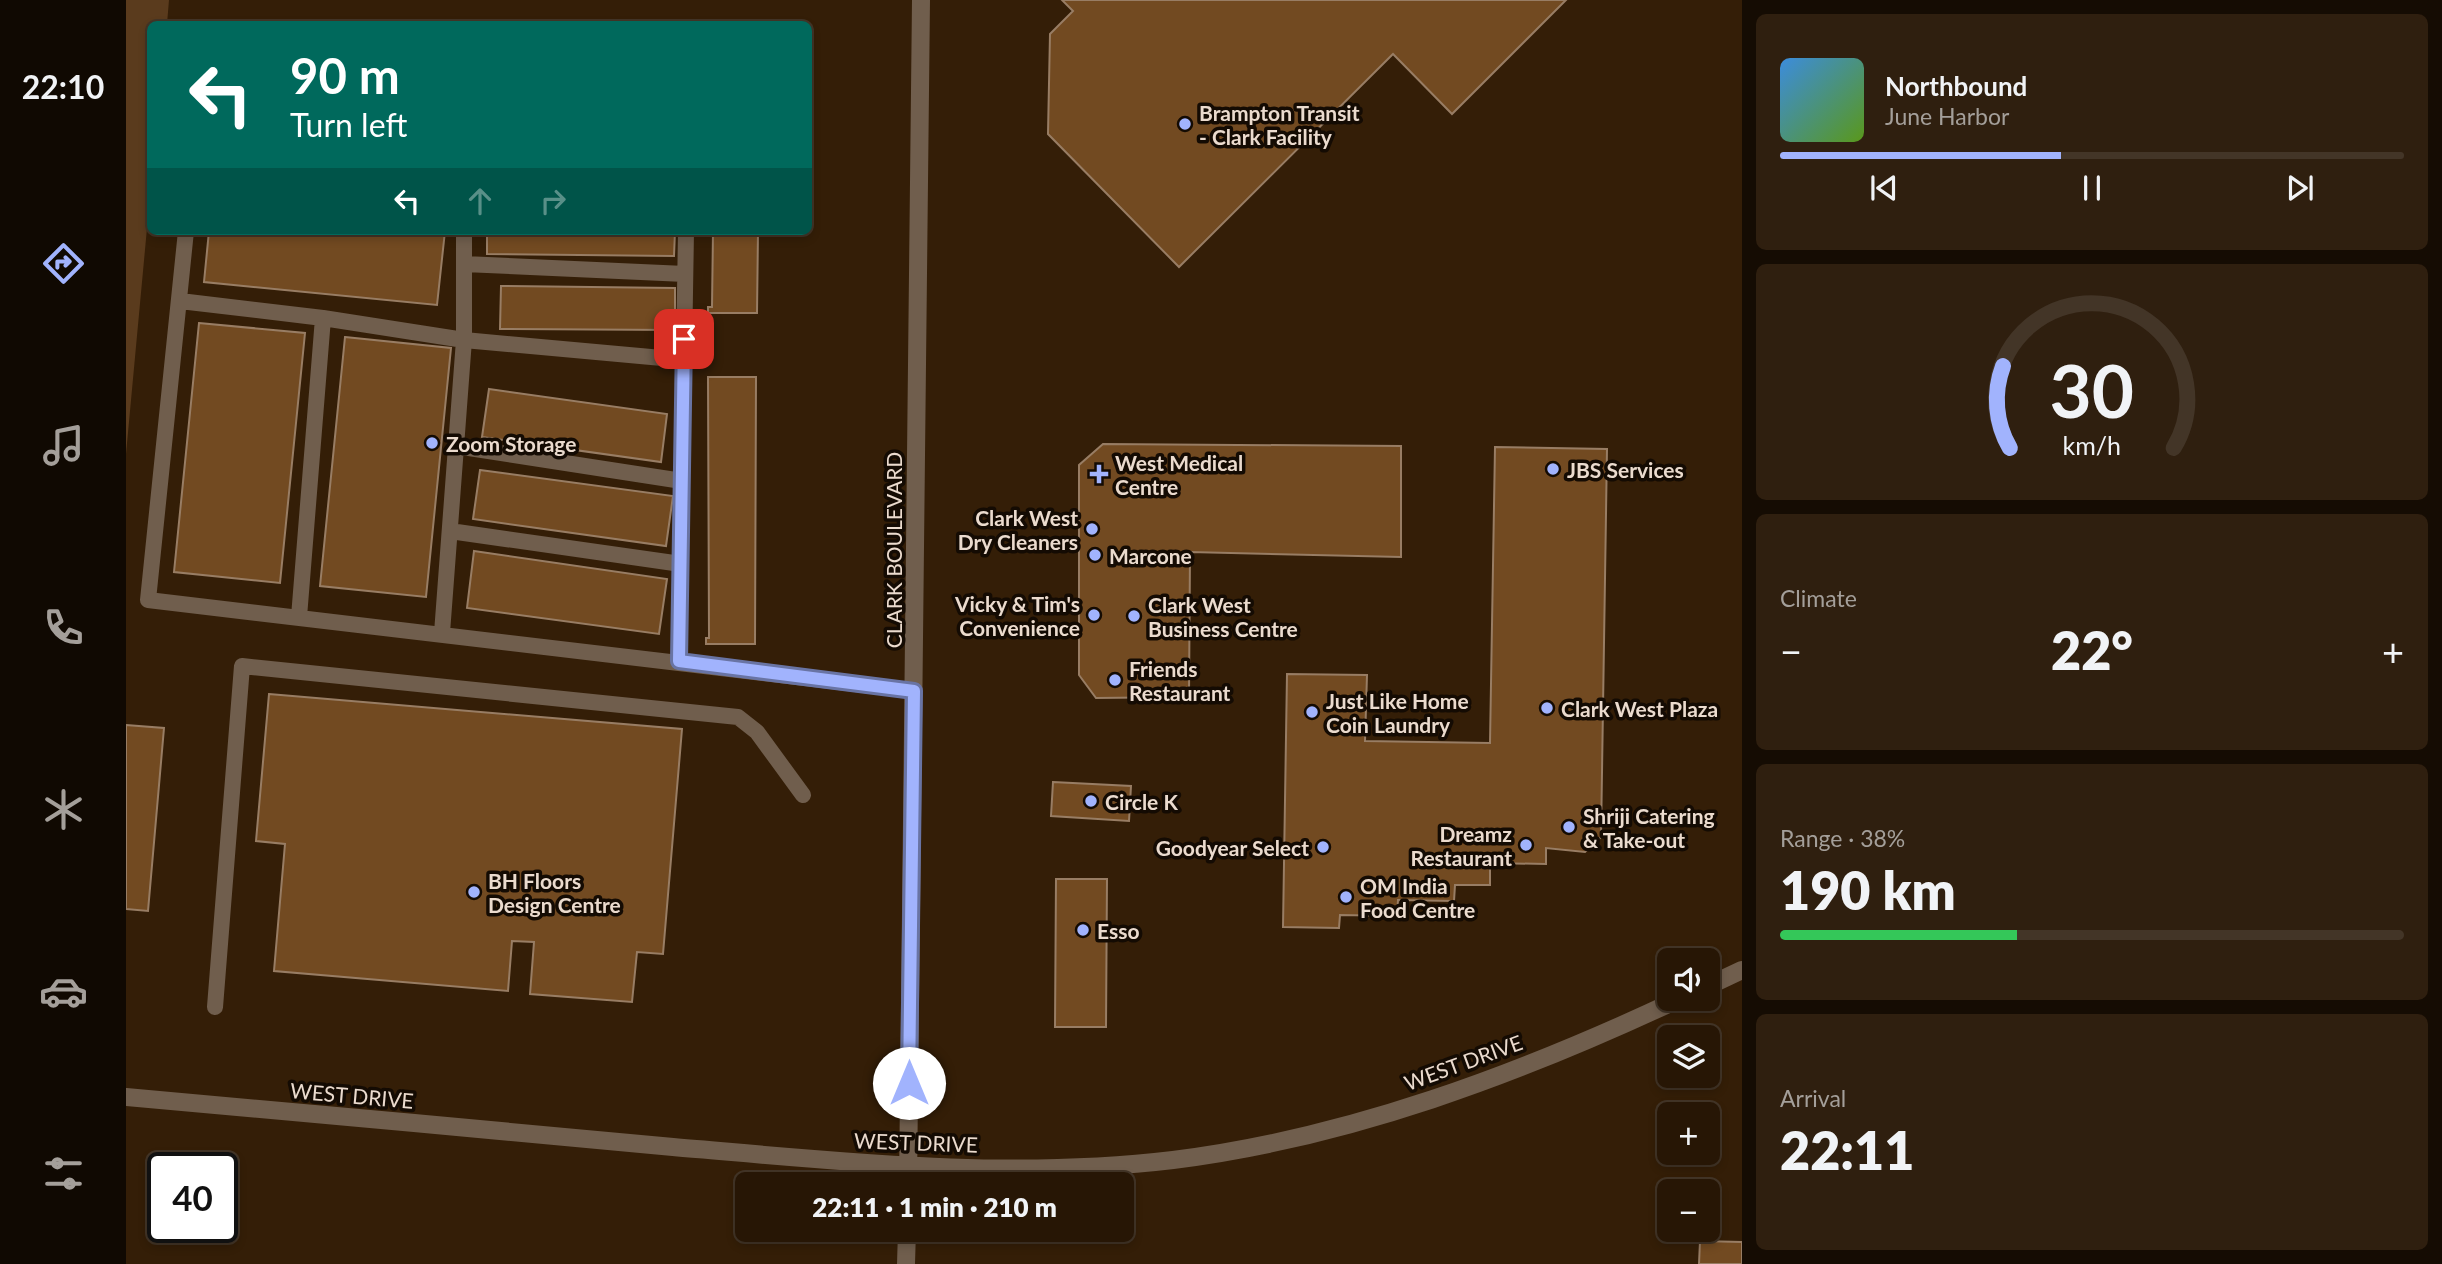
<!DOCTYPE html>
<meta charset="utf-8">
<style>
:root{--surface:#271605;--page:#2f1f0f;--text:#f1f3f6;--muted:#a49f9a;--line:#433527;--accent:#a1b3fd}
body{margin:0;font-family:Lato,sans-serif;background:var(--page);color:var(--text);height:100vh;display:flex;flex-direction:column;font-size:26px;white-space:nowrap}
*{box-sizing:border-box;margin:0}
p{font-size:23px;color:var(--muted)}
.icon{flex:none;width:38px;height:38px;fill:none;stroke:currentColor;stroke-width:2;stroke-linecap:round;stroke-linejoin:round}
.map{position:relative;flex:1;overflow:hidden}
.drawer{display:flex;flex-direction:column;gap:14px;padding:14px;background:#150c03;width:700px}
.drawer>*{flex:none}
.guide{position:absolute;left:21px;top:21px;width:665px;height:214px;border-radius:10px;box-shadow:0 4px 10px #0003,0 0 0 2px var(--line);background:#00695c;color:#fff;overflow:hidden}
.fabs{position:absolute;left:1531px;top:948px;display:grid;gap:14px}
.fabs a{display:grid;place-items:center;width:63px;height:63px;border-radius:10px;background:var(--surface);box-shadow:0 4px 10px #0003,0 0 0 2px var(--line);font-size:35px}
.speed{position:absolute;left:21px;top:1152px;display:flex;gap:14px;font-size:35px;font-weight:700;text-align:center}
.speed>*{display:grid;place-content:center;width:91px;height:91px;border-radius:50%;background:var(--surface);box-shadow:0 4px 10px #0003,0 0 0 2px var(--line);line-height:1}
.speed .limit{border:4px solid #111;border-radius:10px;background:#fff;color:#111}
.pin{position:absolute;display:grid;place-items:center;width:60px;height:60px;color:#fff;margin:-30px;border-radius:14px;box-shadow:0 4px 10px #0006}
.me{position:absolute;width:77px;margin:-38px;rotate:0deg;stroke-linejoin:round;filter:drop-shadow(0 0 5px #0008)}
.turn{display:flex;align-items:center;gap:24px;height:147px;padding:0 28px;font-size:32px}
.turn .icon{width:91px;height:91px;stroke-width:2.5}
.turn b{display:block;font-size:49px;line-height:60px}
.lanes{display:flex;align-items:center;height:66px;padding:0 28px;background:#0003;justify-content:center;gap:35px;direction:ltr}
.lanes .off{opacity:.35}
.big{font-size:52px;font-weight:800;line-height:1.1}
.drawer .card{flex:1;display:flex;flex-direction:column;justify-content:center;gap:10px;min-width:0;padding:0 24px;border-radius:10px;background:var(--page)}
.drawer .dial{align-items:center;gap:0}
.dial svg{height:182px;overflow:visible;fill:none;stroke:var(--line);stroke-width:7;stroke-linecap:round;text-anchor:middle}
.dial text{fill:var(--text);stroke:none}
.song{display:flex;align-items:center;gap:21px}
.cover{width:84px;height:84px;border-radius:10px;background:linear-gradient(135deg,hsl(210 70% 55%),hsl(90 70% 35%))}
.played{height:7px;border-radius:4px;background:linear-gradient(90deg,var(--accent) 45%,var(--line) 45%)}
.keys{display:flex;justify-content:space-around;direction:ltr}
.heat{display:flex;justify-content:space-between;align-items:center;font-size:38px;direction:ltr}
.charge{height:10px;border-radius:5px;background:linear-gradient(90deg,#34c759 38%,var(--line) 0)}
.trip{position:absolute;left:609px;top:1172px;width:399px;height:70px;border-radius:10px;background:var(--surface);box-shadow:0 4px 10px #0003,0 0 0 2px var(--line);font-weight:800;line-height:70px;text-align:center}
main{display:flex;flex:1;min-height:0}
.menu{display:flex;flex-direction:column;width:126px;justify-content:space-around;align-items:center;background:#100902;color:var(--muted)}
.menu .icon{width:49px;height:49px}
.menu .selected{color:var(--accent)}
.menu b{font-size:32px;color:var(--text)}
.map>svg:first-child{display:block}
.green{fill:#5a3b1d}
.building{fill:#724a21;stroke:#987d64;stroke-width:2}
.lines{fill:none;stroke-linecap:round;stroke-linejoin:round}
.service{stroke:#705e4d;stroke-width:16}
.tertiary{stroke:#705e4d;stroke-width:18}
.route-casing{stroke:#6974a4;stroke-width:18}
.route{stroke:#a1b3fd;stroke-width:12}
.poi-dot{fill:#a1b3fd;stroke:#140b03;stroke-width:2.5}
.labels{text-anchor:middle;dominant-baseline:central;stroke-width:7;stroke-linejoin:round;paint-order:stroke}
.poi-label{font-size:21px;font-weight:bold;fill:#ebdbce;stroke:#140b03;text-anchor:start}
.street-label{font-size:21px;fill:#ebdbce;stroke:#140b03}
</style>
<main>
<nav class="menu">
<b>22:10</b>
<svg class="icon selected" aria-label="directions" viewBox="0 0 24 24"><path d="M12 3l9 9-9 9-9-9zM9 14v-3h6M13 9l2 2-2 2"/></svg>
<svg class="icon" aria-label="music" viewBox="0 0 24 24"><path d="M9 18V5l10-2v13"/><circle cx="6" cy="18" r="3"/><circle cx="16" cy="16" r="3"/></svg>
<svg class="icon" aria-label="phone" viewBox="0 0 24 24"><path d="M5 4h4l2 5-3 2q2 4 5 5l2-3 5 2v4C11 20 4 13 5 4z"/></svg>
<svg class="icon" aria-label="climate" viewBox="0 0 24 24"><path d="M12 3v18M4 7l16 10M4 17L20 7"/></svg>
<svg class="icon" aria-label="car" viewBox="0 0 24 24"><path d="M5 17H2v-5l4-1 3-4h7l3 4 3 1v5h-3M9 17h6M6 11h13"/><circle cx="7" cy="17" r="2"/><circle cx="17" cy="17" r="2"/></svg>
<svg class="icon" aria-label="filters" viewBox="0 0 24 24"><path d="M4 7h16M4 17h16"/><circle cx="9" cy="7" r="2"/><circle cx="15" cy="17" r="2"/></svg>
</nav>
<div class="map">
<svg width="1616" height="1264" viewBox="0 0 1616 1264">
<rect width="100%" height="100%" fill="#341e07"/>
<path class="green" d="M0,0H43L41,24H24V196L0,454Z"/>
<path class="building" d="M936,0H1440L1326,114L1267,54L1053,267L922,134L924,34L947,11Z
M83,231H319L311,305L78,282Z
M361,231H549L548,256L361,254Z
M587,231H632L631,313H582V307H586Z
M375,286L549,288V330L374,329Z
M73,323L179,333L154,583L48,572Z
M219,337L325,348L300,597L194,586Z
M582,377H630L629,644H580V638H583Z
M363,389L541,414L535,462L356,437Z
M977,444L1275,446V557L1064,552L1063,697L970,698L953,675V465Z
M1369,447L1481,449L1475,837L1459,852L1420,848V864L1364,863V885H1329L1328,901L1272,900L1271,916L1214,915L1213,928L1157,927L1161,674L1241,675L1239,741L1364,743Z
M354,470L547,496L540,546L347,519Z
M348,551L541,579L533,634L341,608Z
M143,694L556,729L537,954L511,952L506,1002L404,994L408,942L386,941L382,991L148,971L159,844L130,841Z
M0,725L38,728L22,911L0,909Z
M927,782L1005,786L1003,821L925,816Z
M930,879H981L980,1027H929Z
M1574,1241L1616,1242V1264H1573Z"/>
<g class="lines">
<path class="service" d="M60,231L22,600L788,691
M338,264L559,274
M54,301L197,318L338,340L558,360
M330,446L556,481
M324,531L555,564
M173,617L197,318
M316,633L338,340V231
M553,661L560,231
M89,1007L116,666L612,717L631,732L677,795"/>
<path class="tertiary" d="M1582,986L1616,970
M0,1097C182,1113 365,1130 547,1147C713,1161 880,1180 1047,1160C1223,1138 1393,1074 1553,999
M782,1185L795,0
M780,1264L781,1230"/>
</g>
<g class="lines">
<defs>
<path id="route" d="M558,339L553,661L788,691L783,1083"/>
</defs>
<use href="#route" class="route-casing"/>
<use href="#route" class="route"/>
</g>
<g class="poi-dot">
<circle cx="1059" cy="124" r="7"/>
<circle cx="306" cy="443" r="7"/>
<circle cx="1427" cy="469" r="7"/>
<path d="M969.5 463.5h7v7h7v7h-7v7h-7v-7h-7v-7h7z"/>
<circle cx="966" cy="529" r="7"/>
<circle cx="969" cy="555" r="7"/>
<circle cx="968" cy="615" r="7"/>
<circle cx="1008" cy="616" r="7"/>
<circle cx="989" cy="680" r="7"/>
<circle cx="1421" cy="708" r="7"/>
<circle cx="1186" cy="712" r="7"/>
<circle cx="965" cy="801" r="7"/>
<circle cx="1443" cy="827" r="7"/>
<circle cx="1400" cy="845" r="7"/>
<circle cx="1197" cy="847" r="7"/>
<circle cx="348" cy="892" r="7"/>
<circle cx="1220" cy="897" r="7"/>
<circle cx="957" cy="930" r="7"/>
</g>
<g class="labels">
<g class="poi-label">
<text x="1073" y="112">Brampton Transit<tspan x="1073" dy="24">- Clark Facility</tspan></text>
<text x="320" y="443">Zoom Storage</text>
<text x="989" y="462">West Medical<tspan x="989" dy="24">Centre</tspan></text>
<text x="1441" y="469">JBS Services</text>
<text x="952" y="517" text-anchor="end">Clark West<tspan x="952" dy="24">Dry Cleaners</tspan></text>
<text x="983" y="555">Marcone</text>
<text x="954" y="603" text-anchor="end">Vicky &amp; Tim's<tspan x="954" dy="24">Convenience</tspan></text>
<text x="1022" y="604">Clark West<tspan x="1022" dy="24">Business Centre</tspan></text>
<text x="1003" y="668">Friends<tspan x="1003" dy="24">Restaurant</tspan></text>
<text x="1200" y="700">Just Like Home<tspan x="1200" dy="24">Coin Laundry</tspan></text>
<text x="1435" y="708">Clark West Plaza</text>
<text x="979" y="801">Circle K</text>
<text x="1457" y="815">Shriji Catering<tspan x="1457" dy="24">&amp; Take-out</tspan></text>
<text x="1386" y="833" text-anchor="end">Dreamz<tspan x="1386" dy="24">Restaurant</tspan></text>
<text x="1183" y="847" text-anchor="end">Goodyear Select</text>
<text x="362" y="880">BH Floors<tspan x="362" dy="24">Design Centre</tspan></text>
<text x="1234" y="885">OM India<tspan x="1234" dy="24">Food Centre</tspan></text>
<text x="971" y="930">Esso</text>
</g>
<g class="street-label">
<text transform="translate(767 550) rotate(-90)">CLARK BOULEVARD</text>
<text transform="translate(1337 1062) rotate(-20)">WEST DRIVE</text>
<text transform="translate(226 1095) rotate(5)">WEST DRIVE</text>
<text transform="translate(790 1142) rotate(2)">WEST DRIVE</text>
</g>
</g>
</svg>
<div class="fabs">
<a><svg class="icon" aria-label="sound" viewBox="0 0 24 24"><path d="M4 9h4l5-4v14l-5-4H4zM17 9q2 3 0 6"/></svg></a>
<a><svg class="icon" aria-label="layers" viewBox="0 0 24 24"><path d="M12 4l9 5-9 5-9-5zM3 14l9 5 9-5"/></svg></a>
<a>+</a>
<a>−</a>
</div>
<div class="speed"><div class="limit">40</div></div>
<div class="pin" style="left:558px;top:339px;background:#d93025"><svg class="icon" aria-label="arrive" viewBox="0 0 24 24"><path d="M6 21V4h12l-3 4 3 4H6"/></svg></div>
<svg class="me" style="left:783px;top:1083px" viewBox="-20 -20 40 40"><circle r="19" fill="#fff"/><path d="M0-13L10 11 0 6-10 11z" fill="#a1b3fd"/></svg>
<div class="trip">22:11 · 1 min · 210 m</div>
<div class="guide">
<div class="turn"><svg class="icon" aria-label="left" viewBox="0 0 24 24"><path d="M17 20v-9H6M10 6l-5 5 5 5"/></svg><div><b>90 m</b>Turn left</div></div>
<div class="lanes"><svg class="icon" aria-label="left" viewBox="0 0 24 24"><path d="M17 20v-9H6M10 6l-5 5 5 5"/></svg><svg class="icon off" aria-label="ahead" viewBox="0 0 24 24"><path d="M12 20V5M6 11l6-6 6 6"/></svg><svg class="icon off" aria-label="right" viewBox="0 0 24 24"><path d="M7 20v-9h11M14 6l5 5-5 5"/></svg></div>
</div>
</div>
<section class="drawer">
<div class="card">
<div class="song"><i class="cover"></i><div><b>Northbound</b><p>June Harbor</p></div></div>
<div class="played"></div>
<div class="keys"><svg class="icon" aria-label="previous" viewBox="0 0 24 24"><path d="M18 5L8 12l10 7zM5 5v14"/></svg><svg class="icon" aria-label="pause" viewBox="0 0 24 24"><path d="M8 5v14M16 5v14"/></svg><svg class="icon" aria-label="next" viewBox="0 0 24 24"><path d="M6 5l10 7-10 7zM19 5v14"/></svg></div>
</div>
<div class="card dial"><svg viewBox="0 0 100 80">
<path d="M14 69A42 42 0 1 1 86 69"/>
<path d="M14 69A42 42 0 0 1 11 33" stroke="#a1b3fd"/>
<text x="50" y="56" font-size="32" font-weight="700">30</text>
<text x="50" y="72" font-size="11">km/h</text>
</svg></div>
<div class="card"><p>Climate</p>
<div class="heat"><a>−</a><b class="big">22°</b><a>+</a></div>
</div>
<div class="card"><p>Range · 38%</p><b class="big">190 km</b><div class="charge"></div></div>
<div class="card"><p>Arrival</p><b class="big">22:11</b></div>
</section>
</main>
